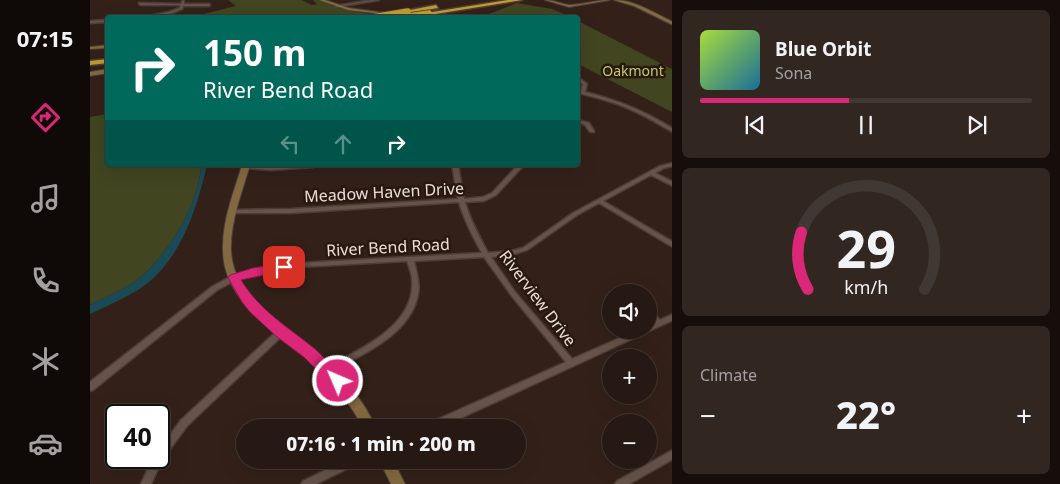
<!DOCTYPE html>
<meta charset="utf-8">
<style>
:root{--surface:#261913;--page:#322621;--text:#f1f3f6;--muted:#a4a0a0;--line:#423833;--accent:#db2777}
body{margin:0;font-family:"Noto Sans",sans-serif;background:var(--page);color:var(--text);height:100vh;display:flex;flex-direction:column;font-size:19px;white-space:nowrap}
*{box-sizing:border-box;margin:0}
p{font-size:16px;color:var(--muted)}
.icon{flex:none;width:28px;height:28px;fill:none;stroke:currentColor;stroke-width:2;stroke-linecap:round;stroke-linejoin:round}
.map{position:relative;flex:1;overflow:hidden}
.drawer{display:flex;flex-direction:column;gap:10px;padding:10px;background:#150e0a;width:388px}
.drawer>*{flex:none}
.banner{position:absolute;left:15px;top:15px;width:475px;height:152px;border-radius:5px;box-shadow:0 5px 20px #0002,0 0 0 1px var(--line);background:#00695c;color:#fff;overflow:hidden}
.buttons{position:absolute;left:512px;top:284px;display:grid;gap:10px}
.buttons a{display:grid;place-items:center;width:55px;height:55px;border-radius:50%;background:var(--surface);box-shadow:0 5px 20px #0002,0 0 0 1px var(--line);font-size:25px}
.speed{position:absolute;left:15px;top:404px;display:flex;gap:10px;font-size:25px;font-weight:700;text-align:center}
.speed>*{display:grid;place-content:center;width:65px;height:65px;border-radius:50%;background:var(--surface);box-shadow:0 5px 20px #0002,0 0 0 1px var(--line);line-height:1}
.speed .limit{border:2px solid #111;border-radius:8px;background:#fff;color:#111}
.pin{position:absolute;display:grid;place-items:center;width:42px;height:42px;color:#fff;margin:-21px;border-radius:10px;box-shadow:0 2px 8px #0006}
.me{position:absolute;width:55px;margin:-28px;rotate:315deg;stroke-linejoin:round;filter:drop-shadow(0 0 4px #0008)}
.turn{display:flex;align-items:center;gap:18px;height:105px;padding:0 15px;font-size:22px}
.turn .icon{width:65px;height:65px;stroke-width:2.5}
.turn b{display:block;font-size:35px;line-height:42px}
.lanes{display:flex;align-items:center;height:48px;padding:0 15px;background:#0003;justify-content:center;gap:25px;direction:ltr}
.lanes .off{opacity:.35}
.big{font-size:38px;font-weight:800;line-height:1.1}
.drawer .card{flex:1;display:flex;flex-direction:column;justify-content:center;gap:8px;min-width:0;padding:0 18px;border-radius:8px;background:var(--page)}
.drawer .dial{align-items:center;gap:0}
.dial svg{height:130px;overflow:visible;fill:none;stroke:var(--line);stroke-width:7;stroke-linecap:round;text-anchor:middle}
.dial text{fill:var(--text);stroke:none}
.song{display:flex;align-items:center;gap:15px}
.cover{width:60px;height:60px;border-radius:8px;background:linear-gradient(135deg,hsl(80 70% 55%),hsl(200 70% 35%))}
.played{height:5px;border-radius:2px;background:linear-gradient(90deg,var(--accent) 45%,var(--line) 45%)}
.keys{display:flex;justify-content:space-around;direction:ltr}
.heat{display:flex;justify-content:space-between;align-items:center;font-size:28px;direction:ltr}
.trip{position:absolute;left:146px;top:419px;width:290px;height:50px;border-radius:25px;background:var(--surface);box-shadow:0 5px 20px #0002,0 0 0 1px var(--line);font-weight:800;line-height:50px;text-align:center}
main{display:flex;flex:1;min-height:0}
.menu{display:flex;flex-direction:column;width:90px;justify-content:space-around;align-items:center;background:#0f0a08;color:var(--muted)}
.menu .icon{width:35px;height:35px}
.menu .on{color:var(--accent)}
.menu b{font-size:22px;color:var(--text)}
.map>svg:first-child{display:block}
.green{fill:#414520}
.water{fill:#1b4a57}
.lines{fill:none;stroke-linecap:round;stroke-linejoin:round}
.street-casing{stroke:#4c3d37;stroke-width:3}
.secondary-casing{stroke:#4c3d37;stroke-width:2}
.highway-casing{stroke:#4c3d37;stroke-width:3}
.street{fill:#675349;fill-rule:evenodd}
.secondary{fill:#836941;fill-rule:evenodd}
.highway{fill:#c39c2e;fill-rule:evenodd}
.highway-bridge-casing{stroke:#4c3d37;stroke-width:7;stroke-linecap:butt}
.highway-bridge{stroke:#c39c2e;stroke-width:5.5}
.route{fill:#db2777;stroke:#8e194d}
.labels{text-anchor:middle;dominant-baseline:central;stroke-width:5;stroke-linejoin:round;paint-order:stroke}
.far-park-label{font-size:14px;fill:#c2cb6b;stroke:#291810}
.street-label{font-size:16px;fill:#eaddd7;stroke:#291810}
</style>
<main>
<nav class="menu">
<b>07:15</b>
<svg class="icon on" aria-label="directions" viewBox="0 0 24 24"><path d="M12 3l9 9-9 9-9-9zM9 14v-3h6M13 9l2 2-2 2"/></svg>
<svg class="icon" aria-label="music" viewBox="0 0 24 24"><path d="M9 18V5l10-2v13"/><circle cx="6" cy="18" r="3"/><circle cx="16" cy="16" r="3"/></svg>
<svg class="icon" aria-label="phone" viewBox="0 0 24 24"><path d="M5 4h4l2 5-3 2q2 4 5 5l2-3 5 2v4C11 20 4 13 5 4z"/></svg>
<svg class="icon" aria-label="climate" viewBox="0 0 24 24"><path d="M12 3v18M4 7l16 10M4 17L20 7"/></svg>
<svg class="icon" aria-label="car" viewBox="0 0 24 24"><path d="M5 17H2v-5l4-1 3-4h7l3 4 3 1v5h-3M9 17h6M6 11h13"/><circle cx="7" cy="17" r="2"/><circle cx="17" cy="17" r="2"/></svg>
</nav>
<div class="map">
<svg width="583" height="484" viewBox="0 0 583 484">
<rect width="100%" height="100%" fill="#332119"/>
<path class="green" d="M138,0H212L222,5L227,4L223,0H227L252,9L285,15L266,18H213L208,15L192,18H97L146,6Z
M427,3L462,9L481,17L415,18L399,14Z
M488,21L582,69V112L488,64Z
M17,114L18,165H111C109,205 78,255 47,280C34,290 15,297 0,305V117Z"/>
<path class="water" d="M111,165H117C106,211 90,263 48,290C33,299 16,306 0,314V305C15,297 34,290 47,280C78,255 109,205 111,165Z"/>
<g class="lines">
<defs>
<path id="street" d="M93,0L94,1V4H119L120,5L119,6H93L92,9C78,15 64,18 49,18L79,12L90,8V5H50L49,3L91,4Z
M282,0H289L246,7L245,6Z
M18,20V22L0,23V21Z
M488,77L497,84L495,92C527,100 555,111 583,129V132C571,126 560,118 548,113C529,103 508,98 488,93V91L491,92L493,84L488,80Z
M488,120L499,123L504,131V132H500L495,125L488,122Z
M583,163V166L574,168L565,173L583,182V186L561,175L513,201L583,242V247L509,203L487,215L437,250L421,255L401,257L425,292L482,359L548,330H559V325L564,323L559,318V311L562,312L570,320L583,314V320L349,428H334L335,425L476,362L421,295L394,257L324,261C327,274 331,286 327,299C318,330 287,347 261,361C253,366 245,370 237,373L234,372L233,370L234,368C268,351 326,326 322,280C322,274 319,267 317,261L209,267L163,274L146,280L127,290L3,390L0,391V382L123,286L142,276L163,270L209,263L392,253C383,237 374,220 369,202L201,213H143L140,211L141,210L201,209L368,199L362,165H368L374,199L393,197L402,193L428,165H434L406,195L394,201L375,202C380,220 389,236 398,253L421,251L433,248L483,213L570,166Z
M153,165L181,166L201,165H226L223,167L181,170L155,168L153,167Z
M191,329L194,330L195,332L194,334L97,426L72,460L61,484H51L63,458H69V450L91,420L188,330Z
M583,450V459L539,484H525L527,481Z
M256,460H271L269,463L226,484H211L213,481Z"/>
<path id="secondary" d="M229,0H235L259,8L303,14L301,15L258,10Z
M455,0C464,0 471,4 479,5C491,5 507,0 520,0L479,7Z
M524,0C545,0 564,13 583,22V25L544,6Z
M18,45V48L0,49V47Z
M18,69V73L0,76V72Z
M152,165H160C152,192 140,222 141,251C144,302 198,328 232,358C254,377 274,401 286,428H273C261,404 244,383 224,365C190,332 133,304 133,250C132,221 144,192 152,165Z
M289,460H303L315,484H301Z"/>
<path id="highway" d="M418,0H432L339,15L336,13Z
M346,5L348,8L318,13L315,11Z
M18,59V63L0,65V61Z"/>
</defs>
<use href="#street" class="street-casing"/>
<use href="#secondary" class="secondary-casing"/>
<use href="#highway" class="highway-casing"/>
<use href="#street" class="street"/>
<use href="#secondary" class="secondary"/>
<use href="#highway" class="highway"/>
<defs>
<path id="highway-bridge" d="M311,17L339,13
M276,18L318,11"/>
</defs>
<use href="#highway-bridge" class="highway-bridge-casing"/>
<use href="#highway-bridge" class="highway-bridge"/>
</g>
<path class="route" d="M194,263L198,264L200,267L198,270L151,280C170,311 198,327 225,349C235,358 244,368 253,377L255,381L253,386L248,388L242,386L215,358L186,336L160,312L152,302L138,278L140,275L163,268Z"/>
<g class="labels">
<g class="far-park-label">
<text x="543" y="70">Oakmont</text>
</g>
<g class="street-label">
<text transform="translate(294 192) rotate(-3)">Meadow Haven Drive</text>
<text transform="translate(298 247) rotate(-3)">River Bend Road</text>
<text transform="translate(448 298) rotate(53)">Riverview Drive</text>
</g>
</g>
</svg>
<div class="buttons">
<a><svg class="icon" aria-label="sound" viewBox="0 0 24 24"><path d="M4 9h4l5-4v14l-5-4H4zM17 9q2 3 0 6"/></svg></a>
<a>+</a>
<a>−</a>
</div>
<div class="speed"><div class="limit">40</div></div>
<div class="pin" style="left:194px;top:267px;background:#d93025"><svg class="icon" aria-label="arrive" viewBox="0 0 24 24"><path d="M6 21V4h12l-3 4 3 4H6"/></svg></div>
<svg class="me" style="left:248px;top:381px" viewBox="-20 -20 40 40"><circle r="17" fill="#db2777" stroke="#fff" stroke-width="3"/><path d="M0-11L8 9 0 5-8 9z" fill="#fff"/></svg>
<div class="trip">07:16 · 1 min · 200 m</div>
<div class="banner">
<div class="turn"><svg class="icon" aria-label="right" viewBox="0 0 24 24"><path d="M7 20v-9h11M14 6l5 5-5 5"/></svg><div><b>150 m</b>River Bend Road</div></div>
<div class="lanes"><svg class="icon off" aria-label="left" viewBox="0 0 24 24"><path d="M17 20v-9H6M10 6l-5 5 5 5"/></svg><svg class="icon off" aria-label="ahead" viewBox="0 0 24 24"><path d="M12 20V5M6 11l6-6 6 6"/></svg><svg class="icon" aria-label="right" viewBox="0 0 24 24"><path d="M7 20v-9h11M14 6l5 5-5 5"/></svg></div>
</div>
</div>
<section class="drawer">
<div class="card">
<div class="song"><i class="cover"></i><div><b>Blue Orbit</b><p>Sona</p></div></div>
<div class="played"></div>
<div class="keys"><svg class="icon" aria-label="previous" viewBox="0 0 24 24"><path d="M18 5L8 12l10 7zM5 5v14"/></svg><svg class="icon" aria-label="pause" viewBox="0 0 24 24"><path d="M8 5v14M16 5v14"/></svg><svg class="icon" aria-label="next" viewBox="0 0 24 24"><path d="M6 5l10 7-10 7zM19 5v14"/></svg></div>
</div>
<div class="card dial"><svg viewBox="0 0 100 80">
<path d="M14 69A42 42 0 1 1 86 69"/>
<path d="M14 69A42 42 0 0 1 10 34" stroke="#db2777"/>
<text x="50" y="56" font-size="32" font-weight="700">29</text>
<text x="50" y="72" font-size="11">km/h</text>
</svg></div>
<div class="card"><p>Climate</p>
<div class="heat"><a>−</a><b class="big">22°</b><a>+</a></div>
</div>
</section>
</main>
